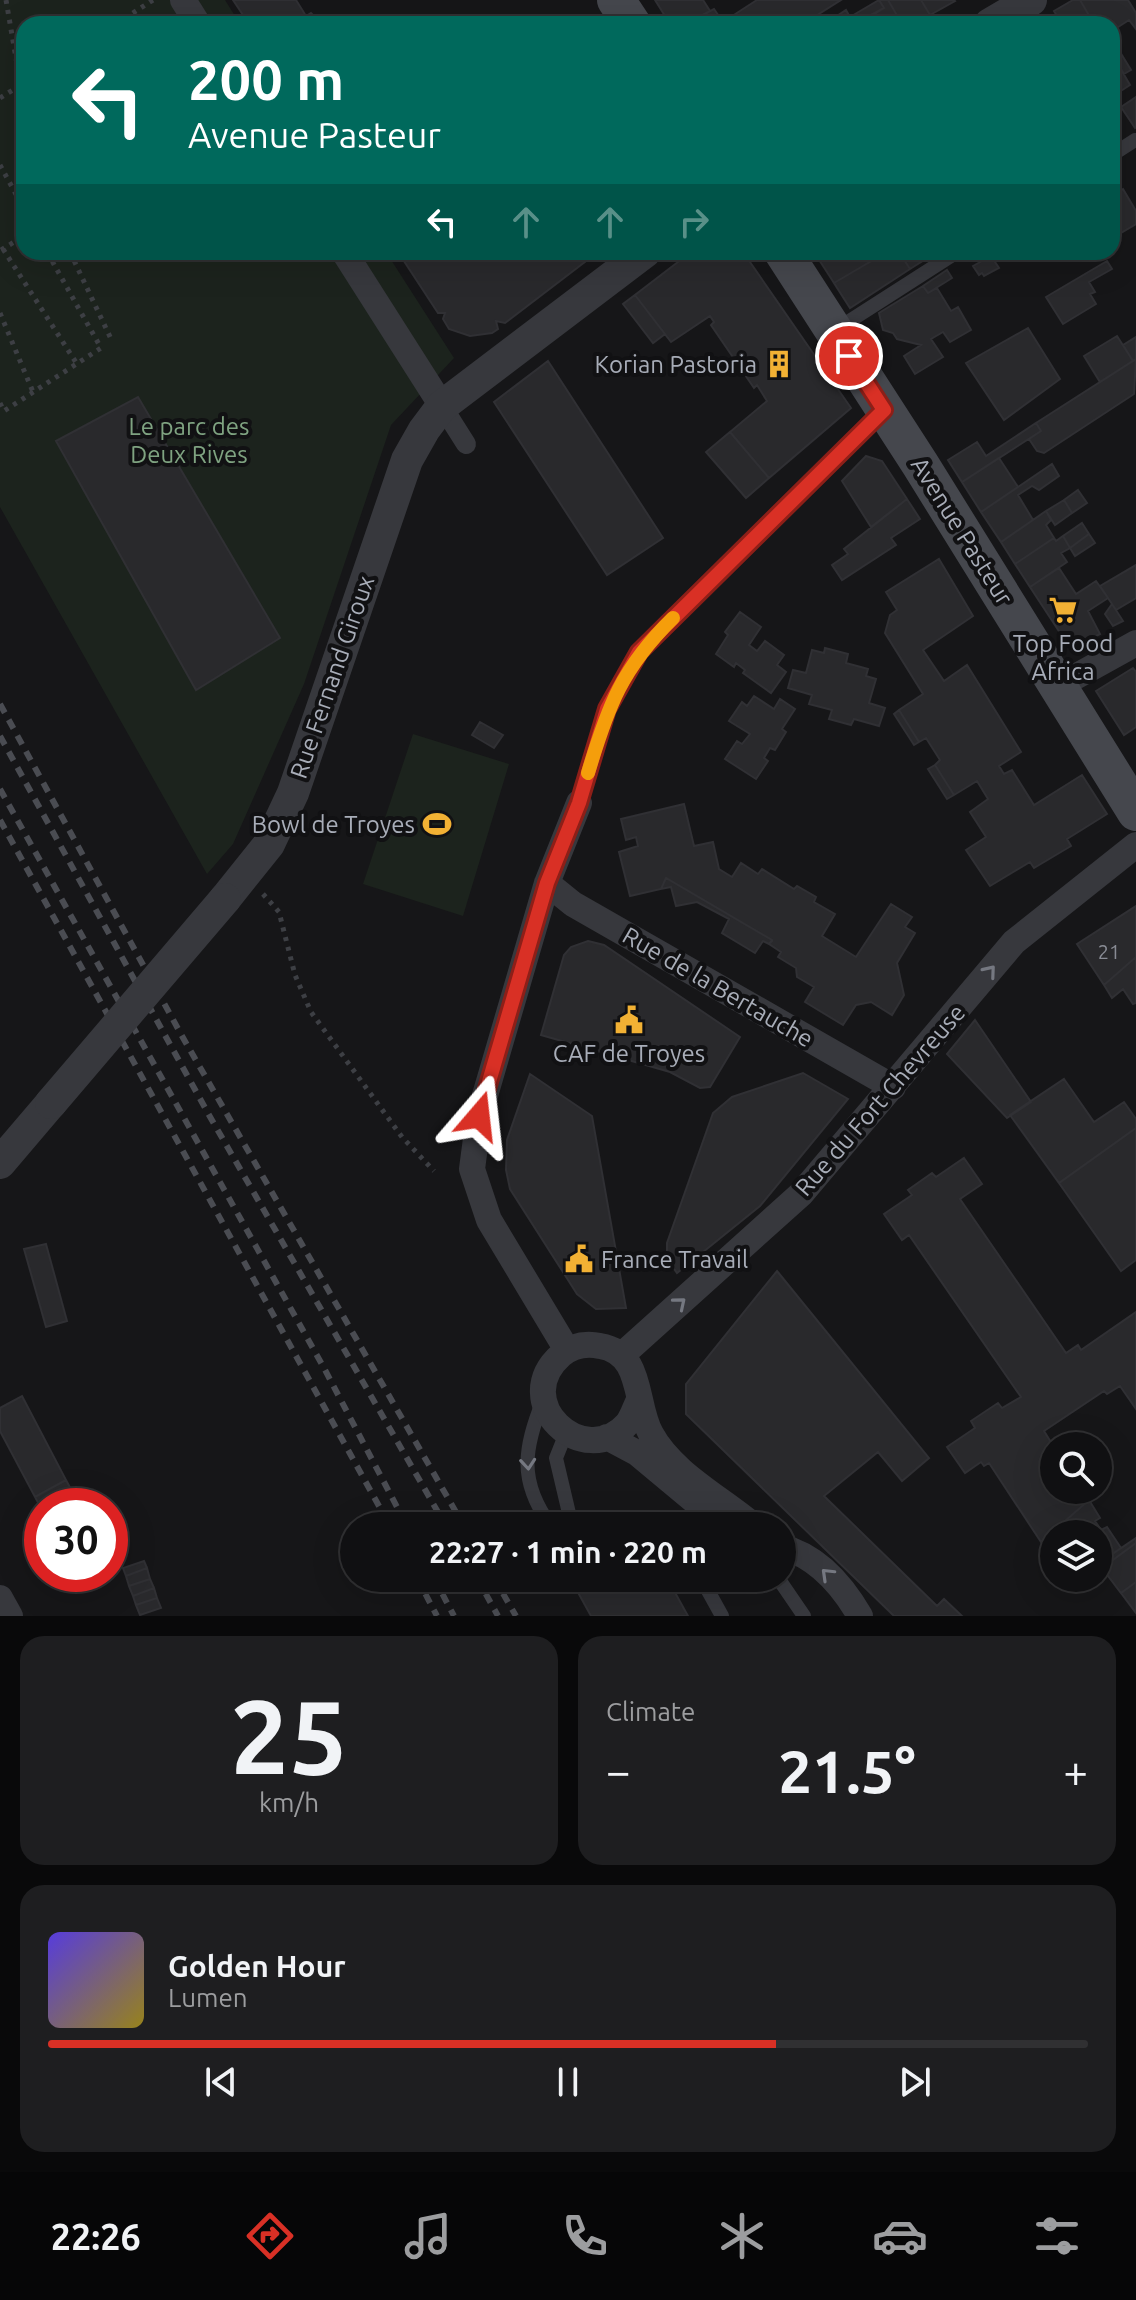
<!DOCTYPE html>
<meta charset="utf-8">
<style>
:root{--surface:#101012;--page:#1e1e20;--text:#f1f3f6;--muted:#9c9d9f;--line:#303032;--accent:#d93025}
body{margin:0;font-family:Ubuntu,sans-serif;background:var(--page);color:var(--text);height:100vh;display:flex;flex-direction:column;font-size:30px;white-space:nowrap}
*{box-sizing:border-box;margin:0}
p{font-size:26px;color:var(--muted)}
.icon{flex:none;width:44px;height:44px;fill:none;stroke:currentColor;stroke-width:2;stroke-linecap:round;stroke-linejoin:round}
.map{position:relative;height:1616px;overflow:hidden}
.details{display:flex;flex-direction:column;gap:20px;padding:20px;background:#09090a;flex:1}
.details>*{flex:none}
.guide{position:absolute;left:16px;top:16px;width:1104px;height:244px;border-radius:24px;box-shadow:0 8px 32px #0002,0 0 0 2px var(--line);background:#00695c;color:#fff;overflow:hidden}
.buttons{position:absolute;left:1040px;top:1432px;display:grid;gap:16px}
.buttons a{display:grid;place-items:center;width:72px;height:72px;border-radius:50%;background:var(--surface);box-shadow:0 8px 32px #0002,0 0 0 2px var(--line);font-size:40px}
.speed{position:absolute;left:24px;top:1488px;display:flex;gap:16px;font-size:40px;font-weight:700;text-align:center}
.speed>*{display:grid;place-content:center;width:104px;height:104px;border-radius:50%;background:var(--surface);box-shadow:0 8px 32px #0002,0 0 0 2px var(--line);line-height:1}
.speed .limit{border:12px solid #d22;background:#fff;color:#111}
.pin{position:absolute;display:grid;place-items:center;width:68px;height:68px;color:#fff;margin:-34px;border:4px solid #fff;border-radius:50%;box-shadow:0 2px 8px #0007}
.me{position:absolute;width:88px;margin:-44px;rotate:17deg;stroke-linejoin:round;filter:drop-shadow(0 0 6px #0008)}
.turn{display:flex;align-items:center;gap:28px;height:168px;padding:0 40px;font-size:36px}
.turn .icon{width:104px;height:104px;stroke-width:2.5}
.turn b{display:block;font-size:56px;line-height:68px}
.lanes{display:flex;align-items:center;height:76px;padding:0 40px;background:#0003;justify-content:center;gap:40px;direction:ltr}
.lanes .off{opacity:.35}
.big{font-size:60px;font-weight:600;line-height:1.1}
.details .widget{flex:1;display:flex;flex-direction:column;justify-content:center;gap:12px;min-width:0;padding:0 28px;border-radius:24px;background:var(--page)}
.details .dial{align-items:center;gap:0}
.dial b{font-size:104px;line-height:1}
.song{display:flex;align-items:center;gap:24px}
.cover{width:96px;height:96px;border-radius:12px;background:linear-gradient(135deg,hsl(250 70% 55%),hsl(50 70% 35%))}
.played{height:8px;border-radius:4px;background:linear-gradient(90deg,var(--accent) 70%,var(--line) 70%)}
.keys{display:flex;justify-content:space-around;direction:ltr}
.heat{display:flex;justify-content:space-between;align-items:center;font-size:44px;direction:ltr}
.details .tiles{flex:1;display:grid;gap:20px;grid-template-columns:1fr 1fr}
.widget:last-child{grid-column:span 2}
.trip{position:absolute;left:340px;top:1512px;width:456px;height:80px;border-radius:40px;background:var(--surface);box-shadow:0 8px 32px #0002,0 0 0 2px var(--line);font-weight:600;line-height:80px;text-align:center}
.dock{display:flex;height:128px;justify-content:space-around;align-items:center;background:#060607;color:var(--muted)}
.dock .icon{width:56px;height:56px}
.dock .on{color:var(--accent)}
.dock b{font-size:36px;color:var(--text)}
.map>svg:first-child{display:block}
.green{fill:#1c231d}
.building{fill:#29292c;stroke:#303034;stroke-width:2}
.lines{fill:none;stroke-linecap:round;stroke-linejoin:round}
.path{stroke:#3d3f44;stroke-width:5;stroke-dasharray:4 6;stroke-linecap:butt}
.service{stroke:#37383d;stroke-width:14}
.pedestrian{stroke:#37383d;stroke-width:20}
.minor{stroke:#37383d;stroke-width:26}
.tertiary{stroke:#37383d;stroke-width:32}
.secondary{stroke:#45474d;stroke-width:38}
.rail{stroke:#4a4c52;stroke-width:6;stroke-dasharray:10 8;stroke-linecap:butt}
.tertiary-bridge{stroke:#37383d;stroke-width:32}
.oneway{stroke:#757881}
.route-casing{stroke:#8d1f18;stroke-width:20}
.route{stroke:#d93025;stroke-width:14}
.slow{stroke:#f59e0b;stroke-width:14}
.labels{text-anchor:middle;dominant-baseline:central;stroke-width:8;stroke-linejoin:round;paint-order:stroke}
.number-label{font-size:20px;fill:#888b94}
.poi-label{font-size:24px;fill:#a8adb8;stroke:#111113;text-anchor:end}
.park-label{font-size:24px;fill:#7fa381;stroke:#111113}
.street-label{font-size:24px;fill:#a8adb8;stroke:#111113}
</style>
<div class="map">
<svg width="1136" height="1616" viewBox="0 0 1136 1616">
<rect width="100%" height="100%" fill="#161618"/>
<path class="green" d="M0,0H225L240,24H24V252H386L454,358L391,425L304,684L233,844L207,874L0,507Z
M413,734L509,764L463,916L363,884Z"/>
<path class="building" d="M233,0H296L306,16L311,13L321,23L249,24Z
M655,0H703L710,11L686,24H670Z
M757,0H841L803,24H686L714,9L723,22Z
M879,0H888L902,24H859L884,8Z
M879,0L884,8L854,24L850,17Z
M888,0H921L930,15L916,24H902Z
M921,0H954L955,1L930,15Z
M1073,0H1080L1094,24H1062L1054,11Z
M1080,0H1128L1136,13V29L1129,20L1112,31V24H1094Z
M846,10L854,24H825Z
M1117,47L1131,70L1124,74L1112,54Z
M1112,54L1130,85L1113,96L1112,93Z
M1136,97V127L1135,128L1121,107Z
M1123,189L1136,211V224L1114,237L1112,195Z
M398,252H592L594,255L505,323L496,321L498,329L492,333L470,336L449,329L443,319L445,313H438Z
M691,252H743L851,408L769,478L730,432L767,401L757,385L754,388L711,325L714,322L710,316L671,342L635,295Z
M814,252H876L873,260L834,283Z
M876,252H899L910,269L850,308L834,283L873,260Z
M899,252H937L910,269Z
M991,256L999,268L984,276L982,273L979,275L973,266Z
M1107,261L1112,269L1089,282L1095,292L1090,294L1096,304L1063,324L1046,297Z
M947,270L952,278L928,293L923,286Z
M923,286L928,293L937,288L951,311L958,307L971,330L950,342L943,332L931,339L943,357L915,374L904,356L921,345L897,339L893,333L883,330L879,313Z
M635,295L665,334L653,343L623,304Z
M1028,328L1060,379L1004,420L966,363Z
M1117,336L1133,361L1100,382L1084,356Z
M1136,337V359L1133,361L1123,345Z
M1136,359L1134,394L1044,453L1037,451L1029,439L1041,431L1036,423Z
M548,361L663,538L607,575L494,402Z
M138,397L280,638L196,690L56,441Z
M1036,423L1041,431L962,482L948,460L977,442L986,456Z
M730,432L769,478L746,498L706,452Z
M866,456L882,461L907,499L871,527L842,481Z
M999,458L1018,487L981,512L962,482Z
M1052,464L1059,476L1039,490L1032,486L1018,495L1033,520L1001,542L981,512Z
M1078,490L1087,503L1072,513L1064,500Z
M907,499L920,519L891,538L896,545L842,580L832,565L848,554L844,549Z
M1064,500L1072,513L1055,525L1046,511Z
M1046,511L1051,520L1046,525L1054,538L1015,564L1001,542Z
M1082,523L1089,534L1070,548L1063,536Z
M1089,534L1095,543L1075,556L1070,548Z
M1063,536L1070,548L1061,553L1067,562L1030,587L1015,564L1054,538L1056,541Z
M939,559L973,616L923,650L944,681L967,665L1021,752L999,766L1004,774L1012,770L1034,805L1082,775L1107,814L1067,839L1071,846L1034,868L1030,862L990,886L966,850L986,837L970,812L988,799L977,781L954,795L935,765L940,760L926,738L919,742L899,710L923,694L885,633L890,615L897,610L886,592Z
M1136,565V598L1116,610L1100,586Z
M1059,568L1076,594L1096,581L1108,598L1088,611L1100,634L1077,646L1066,642L1030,587Z
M1112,604L1123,621L1113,626L1105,614Z
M740,612L761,627L749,645L757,651L765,641L784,655L777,665L786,672L771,693L743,673L745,670L736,663L734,667L716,654L728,635L725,632Z
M825,648L848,654L846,663L868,669L866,676L876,679L869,703L885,708L879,726L854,719L851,725L829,719L832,710L809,704L812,695L788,688L793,670L806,673L812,650L824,653Z
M1133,668L1136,672V727L1124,735L1096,691Z
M754,696L774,709L780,699L795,709L782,729L786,732L775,750L770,748L764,758L768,761L756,779L725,759L737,741L742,744L750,734L729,721L742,702L747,706Z
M899,710L919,742L914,745L894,714Z
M480,722L503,735L494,748L472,735Z
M935,765L954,795L947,799L928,769Z
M684,804L694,846L713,842L719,869L732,877L741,863L758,874L762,869L794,889L797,886L816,897L814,902L835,914L822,936L856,957L891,904L912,917L905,927L915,933L897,963L904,995L892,1015L871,1002L856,1005L843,1025L805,1002L814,987L797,977L796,968L778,957L781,952L769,944L772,940L666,878L661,889L630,896L619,852L638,846L636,837L626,840L621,819Z
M666,878L772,940V941L769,944L763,941L755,953L722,933L729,919L697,902L676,906L671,887L661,889Z
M1136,906V957L1104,985L1077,944Z
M588,941L604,945L740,1037L710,1087L700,1088L670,1072L541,1035L564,955L571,947Z
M1136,957V1003L1133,1004L1123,989L1112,998L1104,985Z
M975,1020L1031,1102L1007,1118L947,1054Z
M803,1073L848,1099L760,1206L677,1273L667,1259V1243L713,1113L732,1097Z
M530,1074L592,1116L626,1308L596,1309L577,1294L510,1189L506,1170L507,1140Z
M1064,1079L1094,1122L1124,1102L1136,1119V1128L1059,1183L1010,1115Z
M1136,1128V1260L1121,1271L1059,1183Z
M964,1158L982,1184L960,1199L1066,1353L1078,1345L1081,1350L1136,1312V1409L1120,1386L1107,1394L1104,1391L1044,1431L1054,1447V1490H1082L1089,1500L1041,1542L989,1463L984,1466L981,1462L965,1473L947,1447L975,1428L971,1421L998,1403L1002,1408L1021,1397L909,1235L902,1240L884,1214L912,1195L908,1190L932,1173L936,1177Z
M46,1244L67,1321L46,1327L24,1249Z
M777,1271L929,1458L902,1481L878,1452L824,1496L937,1606L944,1599L962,1616H894L686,1414V1384Z
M22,1396L66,1480L35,1497L0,1431V1408Z
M66,1480L80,1506H42V1510L35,1497Z
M1089,1500L1100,1518L1095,1521L1101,1530L1107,1527L1121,1548L1098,1564V1534H1054V1559L1041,1542Z
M599,1518L621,1520L633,1526H583Z
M1136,1538V1543L1102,1568L1099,1563Z
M1136,1543V1582L1121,1593L1102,1568Z
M144,1561L147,1568L126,1576L123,1568Z
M147,1568L150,1579L129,1586L126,1576Z
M570,1578H667L688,1616H591Z
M150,1579L154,1588L133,1596L129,1586Z
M1136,1582V1613L1121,1593Z
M154,1588L157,1598L136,1605L133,1596Z
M157,1598L161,1608L140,1615L136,1605Z"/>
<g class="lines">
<path class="path" d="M6,0L24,105
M116,24L153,0
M0,98L24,83
M0,165L24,209
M3,249L77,364
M1,250L24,236
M70,252L112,341
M0,313L33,392
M0,403L4,411L101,348L47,252
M263,894L279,912L295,975L311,1012L402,1137L434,1171"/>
<path class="service" d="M1112,155L1135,140
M834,331L957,252
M579,803L607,709L639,652L884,410
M543,1400C524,1449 518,1481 551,1526
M566,1433L556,1458L572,1526
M701,1578L722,1616
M778,1578L804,1616"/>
<path class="pedestrian" d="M442,406L466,444"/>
<path class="minor" d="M183,0L198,24
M344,252L442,406
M1057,687L1136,643
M547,883L573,904L893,1087
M567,1350L489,1220L472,1169L479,1116L547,883L579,803
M622,1355L801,1194L1014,942L1136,845
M638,1402C635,1408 632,1418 627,1424C584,1472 508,1402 561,1355C572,1346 586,1343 600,1346C644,1353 634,1404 651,1434C672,1473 721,1498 754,1526
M607,1437L637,1453L721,1523
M782,1547C817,1556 842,1585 860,1616
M0,1598L10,1616"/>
<path class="tertiary" d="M990,24L1031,0
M225,899L269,844L293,793L407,460L424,430L442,406L645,252
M0,1163L51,1103"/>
<path class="secondary" d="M616,0L632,24
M783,252L920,464L1136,812"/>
<path class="rail" d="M0,704L182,1036L464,1526
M0,736L209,1115L446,1526
M0,789L324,1368L407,1526
M0,820L390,1526
M417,1578L437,1616
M434,1578L454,1616
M477,1578L498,1616
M494,1578L516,1616"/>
<path class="tertiary-bridge" d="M51,1103L225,899"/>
</g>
<defs><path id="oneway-chevron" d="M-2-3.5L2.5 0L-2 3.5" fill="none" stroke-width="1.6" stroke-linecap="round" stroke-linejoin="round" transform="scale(2)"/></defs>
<g class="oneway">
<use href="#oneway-chevron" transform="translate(990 971) rotate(-50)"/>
<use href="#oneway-chevron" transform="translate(680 1303) rotate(-40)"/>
<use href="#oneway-chevron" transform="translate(528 1464) rotate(85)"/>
<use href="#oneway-chevron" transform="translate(827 1574) rotate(-136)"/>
</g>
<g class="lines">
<defs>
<path id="route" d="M479,1116L547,883L579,803L607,709L639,652L884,410L849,356"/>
</defs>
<use href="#route" class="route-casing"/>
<use href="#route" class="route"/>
<path class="slow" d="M588,773C608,706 622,668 673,618"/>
</g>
<defs>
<symbol id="building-bare" viewBox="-9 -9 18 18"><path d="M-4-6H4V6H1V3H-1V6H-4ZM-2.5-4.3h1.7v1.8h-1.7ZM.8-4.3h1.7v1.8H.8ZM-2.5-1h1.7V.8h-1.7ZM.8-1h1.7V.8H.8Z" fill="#f2b134" stroke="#111113" stroke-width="2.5" paint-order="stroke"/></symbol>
<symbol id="supermarket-bare" viewBox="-9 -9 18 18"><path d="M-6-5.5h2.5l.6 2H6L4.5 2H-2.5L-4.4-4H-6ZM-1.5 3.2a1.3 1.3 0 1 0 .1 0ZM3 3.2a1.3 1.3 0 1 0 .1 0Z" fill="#f2b134" stroke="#111113" stroke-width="2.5" paint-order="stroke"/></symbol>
<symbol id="stadium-bare" viewBox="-9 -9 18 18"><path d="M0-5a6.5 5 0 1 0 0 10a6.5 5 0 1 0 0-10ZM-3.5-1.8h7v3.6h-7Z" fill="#f2b134" stroke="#111113" stroke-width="2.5" paint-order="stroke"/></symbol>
<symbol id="civic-bare" viewBox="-9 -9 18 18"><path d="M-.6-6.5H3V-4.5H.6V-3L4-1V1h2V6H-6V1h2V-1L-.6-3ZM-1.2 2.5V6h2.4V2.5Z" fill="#f2b134" stroke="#111113" stroke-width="2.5" paint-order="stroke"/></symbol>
</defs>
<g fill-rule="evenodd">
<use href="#building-bare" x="759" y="344" width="40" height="40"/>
<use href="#supermarket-bare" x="1043" y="590" width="40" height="40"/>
<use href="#stadium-bare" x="417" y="804" width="40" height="40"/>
<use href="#civic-bare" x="609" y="1000" width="40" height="40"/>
<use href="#civic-bare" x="559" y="1239" width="40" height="40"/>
</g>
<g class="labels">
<g class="number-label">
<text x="1109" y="951">21</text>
</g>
<g class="poi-label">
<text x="757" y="364">Korian Pastoria</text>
<text x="1063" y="643" text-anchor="middle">Top Food<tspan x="1063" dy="28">Africa</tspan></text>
<text x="415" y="824">Bowl de Troyes</text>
<text x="629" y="1053" text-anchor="middle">CAF de Troyes</text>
<text x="601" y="1259" text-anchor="start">France Travail</text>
</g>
<g class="park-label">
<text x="189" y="426">Le parc des<tspan x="189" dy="28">Deux Rives</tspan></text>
</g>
<g class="street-label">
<text transform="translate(962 531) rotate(58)">Avenue Pasteur</text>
<text transform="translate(332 677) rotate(-71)">Rue Fernand Giroux</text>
<text transform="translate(718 987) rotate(30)">Rue de la Bertauche</text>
<text transform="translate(880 1100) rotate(-49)">Rue du Fort Chevreuse</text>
</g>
</g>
</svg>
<div class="buttons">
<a><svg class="icon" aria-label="search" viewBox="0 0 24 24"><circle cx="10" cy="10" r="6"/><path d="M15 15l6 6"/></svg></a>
<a><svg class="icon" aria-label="layers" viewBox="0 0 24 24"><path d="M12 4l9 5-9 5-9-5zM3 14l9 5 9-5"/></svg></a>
</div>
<div class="speed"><div class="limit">30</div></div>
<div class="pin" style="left:849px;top:356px;background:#d93025"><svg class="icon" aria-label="arrive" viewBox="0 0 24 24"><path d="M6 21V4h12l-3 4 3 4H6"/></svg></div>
<svg class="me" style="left:479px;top:1116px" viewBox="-20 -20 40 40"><path d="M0-17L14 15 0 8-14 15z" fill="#d93025" stroke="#fff" stroke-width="4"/></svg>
<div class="trip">22:27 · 1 min · 220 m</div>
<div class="guide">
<div class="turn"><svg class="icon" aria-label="left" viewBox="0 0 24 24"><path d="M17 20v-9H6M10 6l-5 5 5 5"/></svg><div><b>200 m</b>Avenue Pasteur</div></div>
<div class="lanes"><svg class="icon" aria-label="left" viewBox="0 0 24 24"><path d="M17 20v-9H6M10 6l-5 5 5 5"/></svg><svg class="icon off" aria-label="ahead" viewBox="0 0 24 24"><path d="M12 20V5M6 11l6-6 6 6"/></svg><svg class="icon off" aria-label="ahead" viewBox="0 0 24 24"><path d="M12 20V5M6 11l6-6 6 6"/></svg><svg class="icon off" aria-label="right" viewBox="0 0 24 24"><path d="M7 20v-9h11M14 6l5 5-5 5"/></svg></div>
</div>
</div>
<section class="details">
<div class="tiles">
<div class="widget dial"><b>25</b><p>km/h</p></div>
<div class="widget"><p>Climate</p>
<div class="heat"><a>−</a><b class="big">21.5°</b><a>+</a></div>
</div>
<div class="widget">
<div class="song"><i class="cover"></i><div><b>Golden Hour</b><p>Lumen</p></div></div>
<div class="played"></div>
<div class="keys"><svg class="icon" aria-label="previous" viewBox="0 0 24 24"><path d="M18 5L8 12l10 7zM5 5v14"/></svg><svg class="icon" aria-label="pause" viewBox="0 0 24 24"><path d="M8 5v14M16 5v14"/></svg><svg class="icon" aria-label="next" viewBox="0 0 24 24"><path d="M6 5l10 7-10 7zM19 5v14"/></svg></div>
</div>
</div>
</section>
<nav class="dock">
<b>22:26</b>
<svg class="icon on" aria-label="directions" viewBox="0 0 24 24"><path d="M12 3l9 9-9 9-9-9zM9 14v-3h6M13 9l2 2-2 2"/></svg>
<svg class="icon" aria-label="music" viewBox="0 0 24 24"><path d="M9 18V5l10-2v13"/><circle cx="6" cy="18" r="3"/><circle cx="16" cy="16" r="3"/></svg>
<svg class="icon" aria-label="phone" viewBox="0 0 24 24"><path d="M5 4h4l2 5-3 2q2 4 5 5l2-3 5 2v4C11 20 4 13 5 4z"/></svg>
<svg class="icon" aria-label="climate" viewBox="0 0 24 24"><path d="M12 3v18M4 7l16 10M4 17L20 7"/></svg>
<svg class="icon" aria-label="car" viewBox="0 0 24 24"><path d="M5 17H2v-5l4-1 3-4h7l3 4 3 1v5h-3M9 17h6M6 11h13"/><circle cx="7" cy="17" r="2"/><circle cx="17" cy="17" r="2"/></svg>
<svg class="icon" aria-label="filters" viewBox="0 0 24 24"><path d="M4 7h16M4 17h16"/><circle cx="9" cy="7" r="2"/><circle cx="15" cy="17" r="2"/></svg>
</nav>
